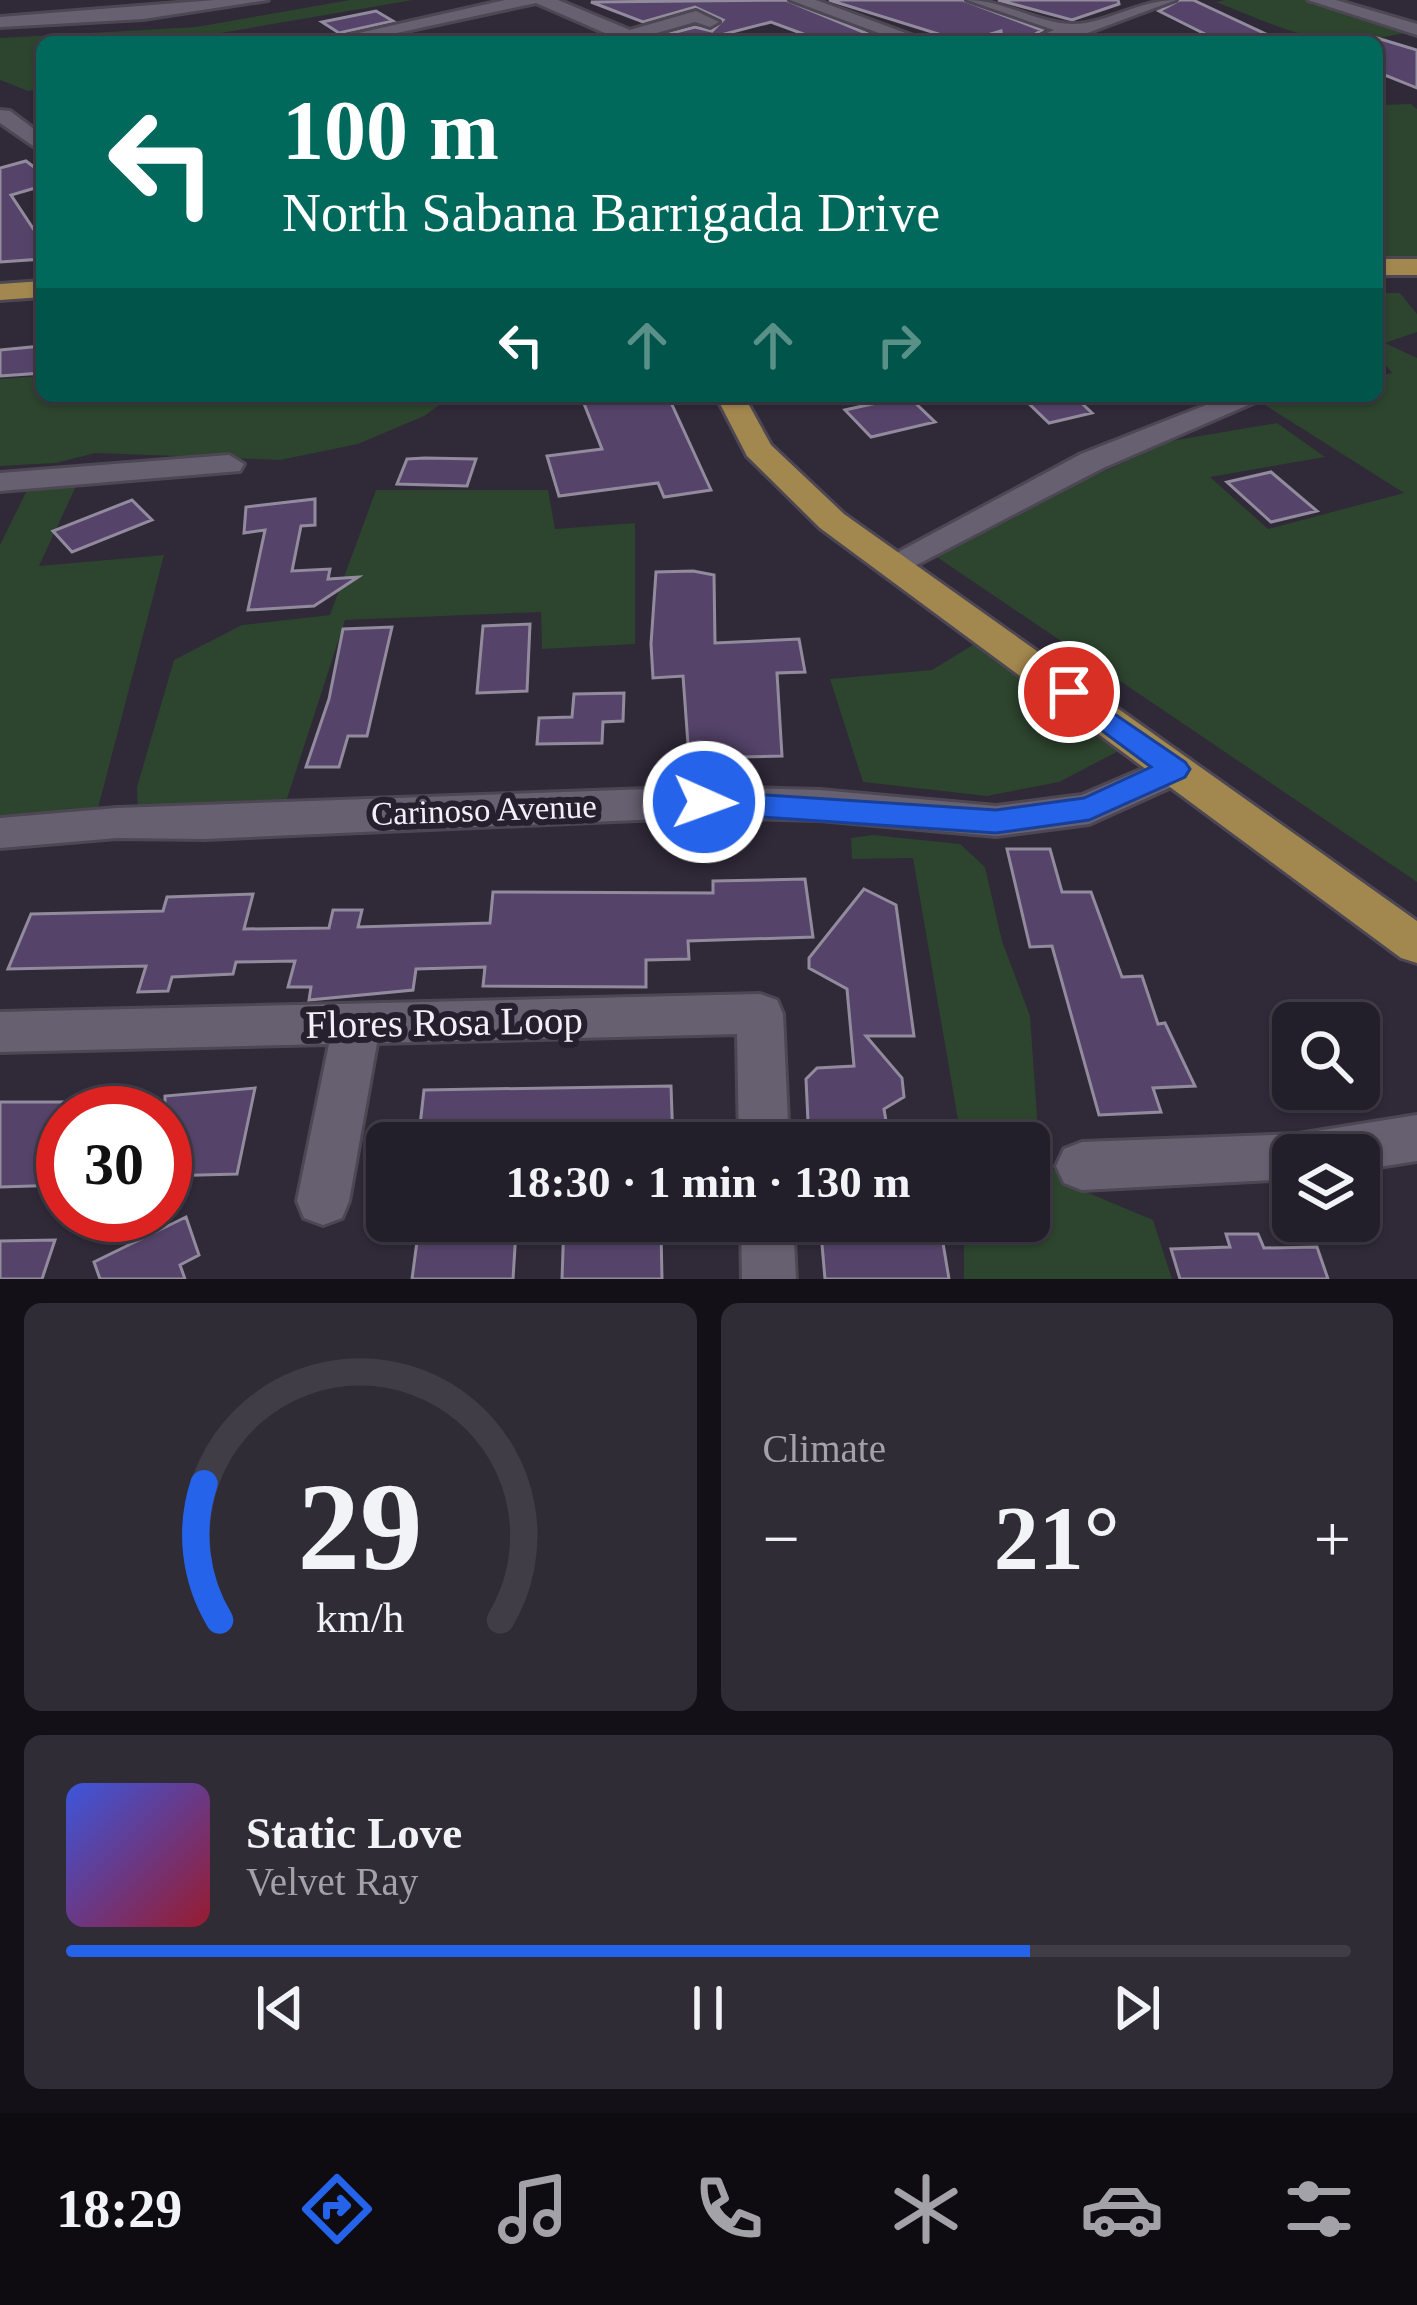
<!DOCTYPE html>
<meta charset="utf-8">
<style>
:root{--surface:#231f2a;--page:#2f2c36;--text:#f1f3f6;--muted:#a3a2a8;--line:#403d47;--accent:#2563eb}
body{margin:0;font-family:Georgia,serif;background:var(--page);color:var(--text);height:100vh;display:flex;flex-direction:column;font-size:45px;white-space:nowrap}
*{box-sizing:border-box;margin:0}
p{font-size:39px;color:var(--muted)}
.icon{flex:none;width:66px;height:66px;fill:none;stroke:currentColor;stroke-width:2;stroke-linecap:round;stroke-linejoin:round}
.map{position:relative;height:1279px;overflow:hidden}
.side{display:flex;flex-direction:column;gap:24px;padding:24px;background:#131117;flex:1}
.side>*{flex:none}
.guide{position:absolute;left:36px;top:36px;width:1347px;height:366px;border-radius:18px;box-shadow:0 3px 9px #0004,0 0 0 3px var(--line);background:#00695c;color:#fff;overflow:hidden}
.controls{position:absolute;left:1272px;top:1002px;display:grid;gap:24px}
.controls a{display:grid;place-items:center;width:108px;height:108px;border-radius:18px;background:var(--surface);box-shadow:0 3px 9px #0004,0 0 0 3px var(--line);font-size:60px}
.speed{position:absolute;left:36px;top:1086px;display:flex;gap:24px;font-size:60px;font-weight:700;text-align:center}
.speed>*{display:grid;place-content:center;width:156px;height:156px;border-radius:50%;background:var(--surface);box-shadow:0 3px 9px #0004,0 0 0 3px var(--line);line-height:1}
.speed .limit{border:18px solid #d22;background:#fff;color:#111}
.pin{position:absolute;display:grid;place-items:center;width:102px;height:102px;color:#fff;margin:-51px;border:6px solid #fff;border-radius:50%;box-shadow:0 3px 12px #0007}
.me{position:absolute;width:132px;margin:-66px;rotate:92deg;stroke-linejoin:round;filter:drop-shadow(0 0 9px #0008)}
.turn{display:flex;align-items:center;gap:42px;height:252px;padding:0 48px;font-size:54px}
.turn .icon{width:156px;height:156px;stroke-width:2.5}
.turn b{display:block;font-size:84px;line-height:102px}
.lanes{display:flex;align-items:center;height:114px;padding:0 48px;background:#0003;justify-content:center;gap:60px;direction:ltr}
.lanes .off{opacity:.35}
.big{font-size:90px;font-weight:800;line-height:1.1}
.side .widget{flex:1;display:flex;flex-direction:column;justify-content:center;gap:18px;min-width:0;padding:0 42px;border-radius:18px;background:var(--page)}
.side .dial{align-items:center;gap:0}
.dial svg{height:312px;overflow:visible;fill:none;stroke:var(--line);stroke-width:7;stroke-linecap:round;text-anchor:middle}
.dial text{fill:var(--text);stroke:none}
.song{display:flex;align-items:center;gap:36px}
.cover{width:144px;height:144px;border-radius:18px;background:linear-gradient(135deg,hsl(230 70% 55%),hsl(350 70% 35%))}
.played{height:12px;border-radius:6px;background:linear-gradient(90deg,var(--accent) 75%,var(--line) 75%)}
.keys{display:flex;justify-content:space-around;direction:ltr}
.heat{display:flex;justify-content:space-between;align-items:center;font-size:66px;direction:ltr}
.side .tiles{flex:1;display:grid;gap:24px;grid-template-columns:1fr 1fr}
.widget:last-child{grid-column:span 2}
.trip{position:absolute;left:366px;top:1122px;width:684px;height:120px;border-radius:18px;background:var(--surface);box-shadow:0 3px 9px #0004,0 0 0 3px var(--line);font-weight:800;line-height:120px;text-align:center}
.tab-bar{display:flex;height:192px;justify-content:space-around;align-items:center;background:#0e0c11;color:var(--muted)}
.tab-bar .icon{width:84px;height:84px}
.tab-bar .current{color:var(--accent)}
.tab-bar b{font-size:54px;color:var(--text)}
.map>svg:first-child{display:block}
.green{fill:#2d442e}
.building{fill:#55436a;stroke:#928b9d;stroke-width:3}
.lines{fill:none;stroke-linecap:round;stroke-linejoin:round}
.minor-casing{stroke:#4d4653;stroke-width:6}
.major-casing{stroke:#4d4653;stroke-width:6}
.minor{fill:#676071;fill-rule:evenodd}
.major{fill:#a2874e;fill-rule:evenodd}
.route{fill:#2563eb;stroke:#184099;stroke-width:3}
.labels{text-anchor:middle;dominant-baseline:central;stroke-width:12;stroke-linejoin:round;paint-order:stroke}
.street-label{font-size:33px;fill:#f3eff9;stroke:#261f2e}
.near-street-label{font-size:39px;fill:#f3eff9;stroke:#261f2e}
</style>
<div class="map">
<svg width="1417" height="1279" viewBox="0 0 1417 1279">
<rect width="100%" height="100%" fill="#2f2938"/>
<path class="green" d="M350,0H413L169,42H42V88L28,91L0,80V38L196,27Z
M1225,0H1308L1409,32C1323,52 1295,33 1216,2Z
M1411,104L1417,109V258L1377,259V105Z
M1377,293H1400L1417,314V332L1385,343L1417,358V882L928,551L1171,441L1277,423L1325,457L1210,477L1268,529L1404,493L1260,402L1288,396H1377V377L1392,373L1377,354Z
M42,376V396H452L424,416L358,444L280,460L95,453L56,463L0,466V379Z
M76,486L39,566L164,555L97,812L0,817V545L27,490Z
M376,490H548L555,529L635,523V644L542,649L541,612L345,620L284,808L138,812L137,787L174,660L242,625L330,615Z
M984,638L1132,744L1059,782L987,796L863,782L830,679L932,670Z
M872,835L960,844L985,867L1002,941L1030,1016L1040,1159L1079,1189L1153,1220L1172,1279H964V1221H1029V1143H962L913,858L852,859L851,838Z"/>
<path class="building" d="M786,0L873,36L825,42L771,22L694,42L672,33L695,27L712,31L723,20L695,7L643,22L591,2Z
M829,0H963L1042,30L1022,42H1002L1001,31L964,42Z
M998,0H1118L1119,4L1072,20Z
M1180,0H1193L1283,42H1221L1159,11Z
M376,11L393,21L339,33L322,22Z
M1377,38L1417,50V88L1377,72Z
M26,161L42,173V186L11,195L42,242V259L0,262V168Z
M42,346V373L0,376V350Z
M581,396H668L711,490L664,497L658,483L559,496L547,456L602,449Z
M908,396L935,422L871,437L845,410Z
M1021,396H1074L1092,413L1049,423Z
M407,459L425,458L476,459L467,486L397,484Z
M1271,472L1317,511L1271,522L1227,482Z
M315,499V525L301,526L292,571L330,569L328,579L358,577L314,606L248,610L265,530L244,533L246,507Z
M132,500L152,520L72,552L53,531Z
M693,571L714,575L715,643L799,639L805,672L777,673L782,756L689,758L683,676L653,678L651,644L656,572Z
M530,624L527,691L477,693L483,626Z
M392,627L367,736H348L339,767H306L329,699L343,629Z
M624,693L623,721L603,722L602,743L537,744L539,718L572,717L574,694Z
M1007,849H1050L1062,892H1091L1122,977L1142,976L1158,1024L1165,1023L1195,1086L1153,1088L1161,1112L1099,1115L1052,946L1030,947Z
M805,879L813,937L688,941L689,959L646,960V987L483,986L485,967L416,969L413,990L309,1000L311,987H288L295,961L236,962L233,974L172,977L168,991L138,992L146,966L8,969L31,914L163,911L167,897L253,894L244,929L329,928L333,910H362L358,927L490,923L493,892L713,893V881Z
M864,889L896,905L914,1036H866L902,1078L904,1097L884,1109L889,1139L809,1143L806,1079L817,1068L854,1066L847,989L809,968V958Z
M671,1086L673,1143H418L424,1090Z
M255,1088L237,1174L165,1176V1096Z
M0,1102H63V1185L0,1187Z
M186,1217L199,1255L180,1265L185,1279H100L94,1262Z
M564,1221H652L653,1231H661L662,1279H562Z
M516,1231L513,1279H412L418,1234Z
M941,1231L949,1279H825L821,1233Z
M1226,1234H1258L1264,1248L1317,1247L1328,1279H1180L1171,1249L1230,1247Z
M55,1240L42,1279H0V1241Z"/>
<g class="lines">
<defs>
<path id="minor" d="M215,0H268L143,19L0,27V17Z
M505,0H558L630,30L696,11L719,22L710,27L695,22L646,36L653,42L621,40L536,3L355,42H319Z
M790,0H816L930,42H903Z
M967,0C1004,0 1036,23 1072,24C1103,25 1139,0 1176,0L1082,35L1026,42L1054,30Z
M1308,0H1336L1417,24V35Z
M0,110L10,111L42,135V152L0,123Z
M1229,396H1269L1103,468L905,571H881L876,564L1081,454Z
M229,455L244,464L240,471L0,491V473Z
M1175,755L1189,759L1195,769L1189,779L1089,824L996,836L820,820L704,817L205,839L117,838L0,848V818L117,808L704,787L820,790L996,806L1082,795Z
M760,994L777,1000L783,1014L789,1143H739L737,1034L377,1043L349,1201L342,1218L323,1225L304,1218L297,1201L329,1044L0,1052V1012Z
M1417,1115V1161L1359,1170V1155H1293V1179L1082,1190L1064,1183L1056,1166L1064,1149L1082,1142L1298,1134Z
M741,1221H793L796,1279H742Z"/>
<path id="major" d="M1377,259H1417V275H1377Z
M42,281V297L0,300V284Z
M716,396H744L771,445L844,514L1417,921V963L1401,958L820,528L747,456Z"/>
</defs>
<use href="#minor" class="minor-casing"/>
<use href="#major" class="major-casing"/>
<use href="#minor" class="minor"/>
<use href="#major" class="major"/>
</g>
<path class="route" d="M1069,683L1185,762L1190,769L1185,777L1089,820L996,833L704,813L688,802L704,791L996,810L1084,798L1151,767L1059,699L1055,692Z"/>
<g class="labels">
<g class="street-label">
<text transform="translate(484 810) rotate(-2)">Carinoso Avenue</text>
</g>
<g class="near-street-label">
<text transform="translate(444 1022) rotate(-1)">Flores Rosa Loop</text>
</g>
</g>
</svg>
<div class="controls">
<a><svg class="icon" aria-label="search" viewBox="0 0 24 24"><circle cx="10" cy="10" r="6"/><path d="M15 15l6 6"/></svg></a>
<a><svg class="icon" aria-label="layers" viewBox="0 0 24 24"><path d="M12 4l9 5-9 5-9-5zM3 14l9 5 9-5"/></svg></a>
</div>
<div class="speed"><div class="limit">30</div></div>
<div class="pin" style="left:1069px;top:692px;background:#d93025"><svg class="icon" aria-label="arrive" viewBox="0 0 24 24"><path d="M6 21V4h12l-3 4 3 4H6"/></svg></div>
<svg class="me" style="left:704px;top:802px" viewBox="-20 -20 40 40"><circle r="17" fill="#2563eb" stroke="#fff" stroke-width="3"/><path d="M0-11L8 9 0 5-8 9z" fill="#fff"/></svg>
<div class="trip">18:30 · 1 min · 130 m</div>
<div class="guide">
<div class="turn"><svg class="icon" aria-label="left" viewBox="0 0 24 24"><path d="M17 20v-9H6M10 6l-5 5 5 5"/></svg><div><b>100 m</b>North Sabana Barrigada Drive</div></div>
<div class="lanes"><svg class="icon" aria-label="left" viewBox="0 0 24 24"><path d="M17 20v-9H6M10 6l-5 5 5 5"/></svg><svg class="icon off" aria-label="ahead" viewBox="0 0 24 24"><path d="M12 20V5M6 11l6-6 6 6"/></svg><svg class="icon off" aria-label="ahead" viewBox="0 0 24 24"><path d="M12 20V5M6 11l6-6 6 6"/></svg><svg class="icon off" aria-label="right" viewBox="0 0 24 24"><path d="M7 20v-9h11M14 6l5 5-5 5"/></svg></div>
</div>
</div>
<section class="side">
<div class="tiles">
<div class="widget dial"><svg viewBox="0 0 100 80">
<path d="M14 69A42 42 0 1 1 86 69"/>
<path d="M14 69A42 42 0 0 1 10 34" stroke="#2563eb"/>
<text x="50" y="56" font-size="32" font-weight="700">29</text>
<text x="50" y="72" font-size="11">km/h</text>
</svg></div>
<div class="widget"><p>Climate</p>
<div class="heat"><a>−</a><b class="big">21°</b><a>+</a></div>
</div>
<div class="widget">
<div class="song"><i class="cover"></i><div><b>Static Love</b><p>Velvet Ray</p></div></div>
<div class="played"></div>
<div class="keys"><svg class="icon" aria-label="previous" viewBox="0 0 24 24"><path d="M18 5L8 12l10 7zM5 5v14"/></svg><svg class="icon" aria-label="pause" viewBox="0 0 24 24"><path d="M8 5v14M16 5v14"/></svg><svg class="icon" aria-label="next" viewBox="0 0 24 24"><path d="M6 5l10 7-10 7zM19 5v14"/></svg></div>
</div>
</div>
</section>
<nav class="tab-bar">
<b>18:29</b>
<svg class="icon current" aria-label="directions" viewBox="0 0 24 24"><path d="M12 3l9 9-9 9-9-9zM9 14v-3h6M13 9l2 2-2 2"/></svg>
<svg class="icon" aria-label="music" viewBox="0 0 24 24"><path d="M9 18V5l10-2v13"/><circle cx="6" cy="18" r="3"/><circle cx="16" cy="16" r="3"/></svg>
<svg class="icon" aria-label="phone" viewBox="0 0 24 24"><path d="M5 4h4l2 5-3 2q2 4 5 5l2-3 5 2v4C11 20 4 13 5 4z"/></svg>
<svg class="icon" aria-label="climate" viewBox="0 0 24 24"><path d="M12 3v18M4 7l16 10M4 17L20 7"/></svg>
<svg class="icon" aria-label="car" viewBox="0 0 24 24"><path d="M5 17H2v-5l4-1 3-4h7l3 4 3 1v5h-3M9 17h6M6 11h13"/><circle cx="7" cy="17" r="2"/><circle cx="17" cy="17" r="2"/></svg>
<svg class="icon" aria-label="filters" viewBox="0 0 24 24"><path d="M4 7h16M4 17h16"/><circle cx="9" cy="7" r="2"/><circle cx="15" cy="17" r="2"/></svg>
</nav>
